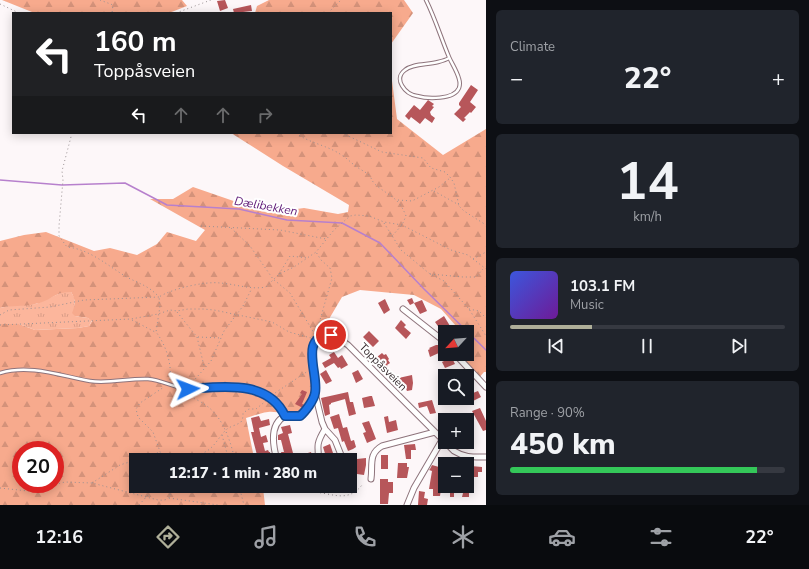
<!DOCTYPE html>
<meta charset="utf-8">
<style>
:root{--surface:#171b24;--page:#20242c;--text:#f1f3f6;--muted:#9ea1a6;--line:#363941;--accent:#afaf99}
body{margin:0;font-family:"Nunito Sans",sans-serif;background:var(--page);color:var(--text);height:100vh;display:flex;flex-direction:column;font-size:15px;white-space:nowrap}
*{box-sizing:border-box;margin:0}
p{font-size:13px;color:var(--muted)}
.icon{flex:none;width:22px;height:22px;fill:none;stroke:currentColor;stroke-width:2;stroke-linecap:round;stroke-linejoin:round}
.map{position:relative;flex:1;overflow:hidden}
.panel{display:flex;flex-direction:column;gap:10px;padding:10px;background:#0d0f14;width:323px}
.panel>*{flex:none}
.top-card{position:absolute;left:12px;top:12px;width:380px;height:122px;border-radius:0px;box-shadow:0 2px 10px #0003;background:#202124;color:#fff;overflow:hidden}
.needle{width:26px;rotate:244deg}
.fabs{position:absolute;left:438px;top:325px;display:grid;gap:8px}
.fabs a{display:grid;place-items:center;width:36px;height:36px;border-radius:0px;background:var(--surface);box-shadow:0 2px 10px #0003;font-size:20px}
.speed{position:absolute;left:12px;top:441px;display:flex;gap:8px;font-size:20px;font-weight:700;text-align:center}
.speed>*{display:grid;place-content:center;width:52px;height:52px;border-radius:50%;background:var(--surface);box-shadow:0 2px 10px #0003;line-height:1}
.speed .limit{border:6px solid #d22;background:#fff;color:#111}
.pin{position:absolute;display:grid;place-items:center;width:34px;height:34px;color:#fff;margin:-17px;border:2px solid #fff;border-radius:50%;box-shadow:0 1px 4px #0007}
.me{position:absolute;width:44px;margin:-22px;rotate:87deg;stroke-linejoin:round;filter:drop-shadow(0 0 3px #0008)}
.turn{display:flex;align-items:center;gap:14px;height:84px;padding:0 16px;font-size:18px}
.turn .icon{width:52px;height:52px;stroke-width:2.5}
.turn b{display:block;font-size:28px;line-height:34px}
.lanes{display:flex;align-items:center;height:38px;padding:0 16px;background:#0003;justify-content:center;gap:20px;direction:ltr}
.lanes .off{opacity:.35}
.big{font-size:30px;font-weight:800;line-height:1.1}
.panel .card{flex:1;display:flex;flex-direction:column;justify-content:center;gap:6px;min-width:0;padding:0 14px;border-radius:6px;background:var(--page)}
.panel .dial{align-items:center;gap:0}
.dial b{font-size:52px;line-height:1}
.song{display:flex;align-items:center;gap:12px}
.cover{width:48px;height:48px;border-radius:6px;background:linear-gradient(135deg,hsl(230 70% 55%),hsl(280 70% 35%))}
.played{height:4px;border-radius:2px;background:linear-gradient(90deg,var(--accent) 30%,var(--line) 30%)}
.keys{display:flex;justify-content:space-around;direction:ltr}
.heat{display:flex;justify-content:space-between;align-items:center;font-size:22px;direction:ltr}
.charge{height:6px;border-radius:3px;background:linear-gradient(90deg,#34c759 90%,var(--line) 0)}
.trip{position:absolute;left:129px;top:453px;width:228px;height:40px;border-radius:0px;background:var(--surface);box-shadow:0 2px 10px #0003;font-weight:800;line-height:40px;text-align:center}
.tab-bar{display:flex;height:64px;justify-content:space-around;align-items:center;background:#090b0e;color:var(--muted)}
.tab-bar .icon{width:28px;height:28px}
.tab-bar .selected{color:var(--accent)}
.tab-bar b{font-size:18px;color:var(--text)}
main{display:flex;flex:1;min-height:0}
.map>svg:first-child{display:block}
.grass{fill:url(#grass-tufts)}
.forest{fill:url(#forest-firs);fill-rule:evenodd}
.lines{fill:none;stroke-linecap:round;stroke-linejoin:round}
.stream{stroke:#b780cd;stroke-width:1.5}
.building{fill:#b7565a}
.service-casing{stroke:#8e747c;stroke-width:4.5}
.minor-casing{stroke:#8e747c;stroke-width:7}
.path{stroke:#999193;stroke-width:1;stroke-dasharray:1 3;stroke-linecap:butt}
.service{stroke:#fff;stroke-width:2.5}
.minor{stroke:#fff;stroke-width:5}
.route-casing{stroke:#114b97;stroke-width:10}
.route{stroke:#1a73e8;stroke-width:7}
.labels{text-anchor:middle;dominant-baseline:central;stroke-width:4;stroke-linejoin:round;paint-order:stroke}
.street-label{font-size:11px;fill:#33282b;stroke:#fff}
.water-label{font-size:12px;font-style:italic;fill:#5f1977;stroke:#fff}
</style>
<main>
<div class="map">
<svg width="486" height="505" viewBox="0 0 486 505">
<defs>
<pattern id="grass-tufts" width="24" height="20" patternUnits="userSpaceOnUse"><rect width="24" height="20" fill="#fcb69c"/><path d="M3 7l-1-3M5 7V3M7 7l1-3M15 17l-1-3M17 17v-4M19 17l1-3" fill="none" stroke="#d89c87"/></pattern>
<pattern id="forest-firs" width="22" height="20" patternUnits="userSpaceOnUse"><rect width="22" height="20" fill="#f7aa8d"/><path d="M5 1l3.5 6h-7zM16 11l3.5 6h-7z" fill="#d4927a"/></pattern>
</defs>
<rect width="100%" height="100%" fill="#fdf7f9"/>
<path class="grass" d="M63,292H71L74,297L75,316L88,318L92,320L89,326L78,328L35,330L19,324H0V308L9,306L36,304Z"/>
<path class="forest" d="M2,0H182L187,6L169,13L32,12Z
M269,0H404L413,13L391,44V13H255L257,6Z
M391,73L397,119L443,155L486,129V372H484L478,379L457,354H467V332H453L456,326L441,309L414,295L360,290L342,297L319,336L310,347L309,357L313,387L311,395L307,406L299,415C289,416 278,411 268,412C260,413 253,416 246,418L253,453L256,460H136V486H265L263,488L265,505H0V324H19L35,330L78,328L89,326L92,321L88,318L75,316L72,313C75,306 76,299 71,292C56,291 49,302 35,304C24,307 12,305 0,308V241L24,235L46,232L94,251L110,248L137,255L157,244L167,232L196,241L205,230L150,199H173L193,187L268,213L304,208L338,214L348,212L349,205L283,166L231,133H391ZM21,450H55V484H21Z"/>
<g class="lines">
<path class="stream" d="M0,180L62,185L125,183L167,205L239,209L287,220L342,223L380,243L424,289L486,350"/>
</g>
<path class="building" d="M225,0L228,8L220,11L217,1Z
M251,5L252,11L234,13L233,9Z
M471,85L478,90L470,102L476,107L471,113L470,112L464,118L466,119L463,122L454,114L461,107L459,105V103Z
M428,100L434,104L432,106L434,107L430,112L431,115L435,118L432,123L425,118L420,124L411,117L409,120L405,116L414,105L420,110Z
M412,298L414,303L422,300L427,311L420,314L414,303L410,305L407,300Z
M385,299L390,310L384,314L378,303Z
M444,316L450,326L443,331L442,328L440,329L435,322Z
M401,320L406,325L404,327L411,333L406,339L395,328Z
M369,331L379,341L373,347L363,337Z
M436,345H438L441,352L430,357L428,350L430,349L429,348Z
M334,352L338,358L342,355L348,365L341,369L340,367L338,368L334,363L325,368L322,363L331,358L329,355Z
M382,353L384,355L386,354L389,359L388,360L390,363L387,365L390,372L386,376L383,371L385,370L378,360L379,359L377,357Z
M448,357L449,359L452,358L455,364L445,368L442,362L444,361L443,360Z
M326,370L332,381L326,384L320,374Z
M358,370L363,379L356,383L352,373Z
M412,375L413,383L412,390L407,391L403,382L395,384L394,379Z
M467,379L473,393L478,391L481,397L469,403L467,397L468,395L467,392Z
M302,390L307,392L302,404L305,405L303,408L295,404L302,394L300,393Z
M348,392L350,402H353L356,414L349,416L345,399L331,403V404L329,405L330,414L325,416L321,398Z
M370,396H372L375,406L364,408L362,398Z
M432,400L436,413L430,414L427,406L419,408L418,403Z
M480,408L486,421V430L483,431L472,411Z
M339,414L343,428L347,427L351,441L354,440L356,447L353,449L348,451L344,441L342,442L338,428L334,429L330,417Z
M259,416L261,421L269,419L270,425L259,428L261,437L266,435L268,442L263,443L265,451L268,450L269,452H270L271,457H269V460H264L263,454L257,455L251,432H254L251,418Z
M388,416L389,422L396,420L398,430L387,433L384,417Z
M369,421L376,439L367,443L363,433L366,432L362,423Z
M290,425L292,433L288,434L293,453H297L298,456L311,452L313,460H287V458L283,459L281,452H284L281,440H278V435L283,433L281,427Z
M330,444L333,453H335L337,460H327L323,447Z
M415,444L416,450H411V459H406L404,445Z
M381,455H388V469H381Z
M366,458V465L364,475L357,474V459Z
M451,458V464H445V471H439L438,489H441L440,496H433V489H429L432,471L429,470L430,469L432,465L439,467L441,459Z
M398,463H407V467H409L407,478H397Z
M471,466L482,467V472H478V477H471Z
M380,479H388V482H393V493H389L388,504H380Z
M454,486L469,487V497H462L463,493H454V497H450V493L454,489Z
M419,491L425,492L424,498L428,499L427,505H418Z"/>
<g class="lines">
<defs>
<path id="service" d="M426,0C435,18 441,38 449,57C452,64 457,71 459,79C460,82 460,85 459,88C454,100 427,99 417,96C405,94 393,79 405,70C413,63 428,65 438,62C442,61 446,60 449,58
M0,373C30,364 61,376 90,381C109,384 129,378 148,379C161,380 173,387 186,389C210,391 232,384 256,391C268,394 280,404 285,416"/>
<path id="minor" d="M403,309L445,342
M455,354L486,387
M277,460C273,446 269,424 285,416C288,416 292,417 295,417C306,416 311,402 315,393
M319,460C317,445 317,442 325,429
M343,460L335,440L325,429L322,422L315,393L312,352L315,343L320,338L327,335L336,337L348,345L454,451C465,458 474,457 486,457
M371,479C373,465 368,454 382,446L435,432
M407,505L414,488L442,440"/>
</defs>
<use href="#service" class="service-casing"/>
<use href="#minor" class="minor-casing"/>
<path class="path" d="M100,0L113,5L112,13
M0,4L19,13
M176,13L211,0
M328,13L341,0
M72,133L62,171L63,180L59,226V236L67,247C89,249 107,265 125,276C139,284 148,285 159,297
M296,133C309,143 326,145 340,154C347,158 351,163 357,167C361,170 366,172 370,176C372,180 373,183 377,186C391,197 399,198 406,216L402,225L392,236
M342,133L382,152L423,158L431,168L445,172L450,177L454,183L459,206L464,211L486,225
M434,191L459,205
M398,200L412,201L439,187L450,178
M384,223L401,250L430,274L444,281L469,309L486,336
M201,226L280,230L326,239
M231,228L250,246L273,279L290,293L314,333
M473,259L486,252
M279,274L290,256L308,258
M430,274L463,277H476L483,269
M469,309L479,311L486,318
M177,312L197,337L204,366
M0,315L9,310L50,307L84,300L159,297
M132,320L155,332
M0,325L131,319L158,314L170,310L177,311L188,309H203L214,310L272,322L289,332L311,338L312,339
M198,337L221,338
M312,337L318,327L332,278L330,268L321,260L316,252
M170,380C172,364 166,345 156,332L160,306L159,297C171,289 205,281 220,283C235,284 251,290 266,287L279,274L294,267L316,252L334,230L350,216L356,215L369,216L384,222L402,225L451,250L468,255L486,269
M190,385L211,361L224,331L243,306L252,288
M179,392C188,396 197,399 204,404C223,416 230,440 235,460
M272,395L308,371
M222,435L228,457L230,460
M163,460L153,432L138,417L136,409L140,403L164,387
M174,460C185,452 192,457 203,453C215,448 218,437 227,429C231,426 237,425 241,422C243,419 243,416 243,413L249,409H256L267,400
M92,483L120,465L160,452
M239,486L244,505
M0,488L28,491L65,482L92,483L158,500C170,501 171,497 170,486
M308,492C330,491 346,505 362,485
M169,498L218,505
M139,505L156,486"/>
<use href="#service" class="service"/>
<use href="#minor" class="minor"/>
</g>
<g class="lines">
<defs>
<path id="route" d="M188,389C221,387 268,379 285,416H300C305,412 314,400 315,393C319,374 298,336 331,335"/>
</defs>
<use href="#route" class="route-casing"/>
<use href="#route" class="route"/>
</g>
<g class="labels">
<g class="street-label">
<text transform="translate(383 367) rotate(45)">Toppåsveien</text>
</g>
<g class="water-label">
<text transform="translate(266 206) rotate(10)">Dælibekken</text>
</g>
</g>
</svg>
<div class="fabs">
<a><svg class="needle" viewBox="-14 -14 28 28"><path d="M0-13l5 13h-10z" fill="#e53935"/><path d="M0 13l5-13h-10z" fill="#9ea1a6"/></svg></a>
<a><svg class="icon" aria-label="search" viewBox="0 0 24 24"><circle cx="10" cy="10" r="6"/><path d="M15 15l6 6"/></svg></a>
<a>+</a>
<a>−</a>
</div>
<div class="speed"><div class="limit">20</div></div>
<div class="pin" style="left:331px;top:335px;background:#d93025"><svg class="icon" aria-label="arrive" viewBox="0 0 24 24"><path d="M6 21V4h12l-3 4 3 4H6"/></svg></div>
<svg class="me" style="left:188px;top:389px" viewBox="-20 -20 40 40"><path d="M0-17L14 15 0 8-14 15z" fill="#1a73e8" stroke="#fff" stroke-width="4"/></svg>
<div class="trip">12:17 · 1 min · 280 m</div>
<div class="top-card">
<div class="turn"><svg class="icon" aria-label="left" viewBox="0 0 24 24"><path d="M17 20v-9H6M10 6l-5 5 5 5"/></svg><div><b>160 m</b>Toppåsveien</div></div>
<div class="lanes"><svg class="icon" aria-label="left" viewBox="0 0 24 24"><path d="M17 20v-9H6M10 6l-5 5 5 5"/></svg><svg class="icon off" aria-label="ahead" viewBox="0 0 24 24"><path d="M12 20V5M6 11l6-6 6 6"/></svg><svg class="icon off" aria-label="ahead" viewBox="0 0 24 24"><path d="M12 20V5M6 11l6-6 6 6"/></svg><svg class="icon off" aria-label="right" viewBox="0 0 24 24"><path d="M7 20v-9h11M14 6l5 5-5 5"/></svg></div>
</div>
</div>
<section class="panel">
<div class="card"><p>Climate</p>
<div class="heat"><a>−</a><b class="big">22°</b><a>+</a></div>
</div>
<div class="card dial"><b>14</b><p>km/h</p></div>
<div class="card">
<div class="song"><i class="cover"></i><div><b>103.1 FM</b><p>Music</p></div></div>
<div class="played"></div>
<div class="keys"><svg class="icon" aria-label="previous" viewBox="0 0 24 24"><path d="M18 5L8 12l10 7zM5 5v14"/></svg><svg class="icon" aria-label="pause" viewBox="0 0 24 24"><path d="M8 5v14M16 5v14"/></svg><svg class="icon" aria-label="next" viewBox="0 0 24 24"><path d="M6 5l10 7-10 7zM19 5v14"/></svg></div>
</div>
<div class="card"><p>Range · 90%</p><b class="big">450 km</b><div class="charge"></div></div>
</section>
</main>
<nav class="tab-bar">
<b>12:16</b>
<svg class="icon selected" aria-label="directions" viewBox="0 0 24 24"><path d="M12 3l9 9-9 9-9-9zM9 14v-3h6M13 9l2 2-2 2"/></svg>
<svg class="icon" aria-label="music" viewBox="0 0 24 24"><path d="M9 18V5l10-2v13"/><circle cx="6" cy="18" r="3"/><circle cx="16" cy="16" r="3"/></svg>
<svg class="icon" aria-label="phone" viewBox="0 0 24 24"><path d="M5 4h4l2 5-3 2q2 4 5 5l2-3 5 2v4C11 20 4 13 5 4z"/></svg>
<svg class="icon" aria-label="climate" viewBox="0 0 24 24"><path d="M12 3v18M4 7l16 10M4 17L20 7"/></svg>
<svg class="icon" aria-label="car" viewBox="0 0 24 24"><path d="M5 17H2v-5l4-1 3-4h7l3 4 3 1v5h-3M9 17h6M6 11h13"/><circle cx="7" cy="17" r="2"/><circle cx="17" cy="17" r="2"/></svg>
<svg class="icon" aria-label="filters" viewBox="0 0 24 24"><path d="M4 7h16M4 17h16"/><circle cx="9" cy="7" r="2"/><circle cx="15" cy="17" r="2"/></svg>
<b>22°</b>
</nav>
